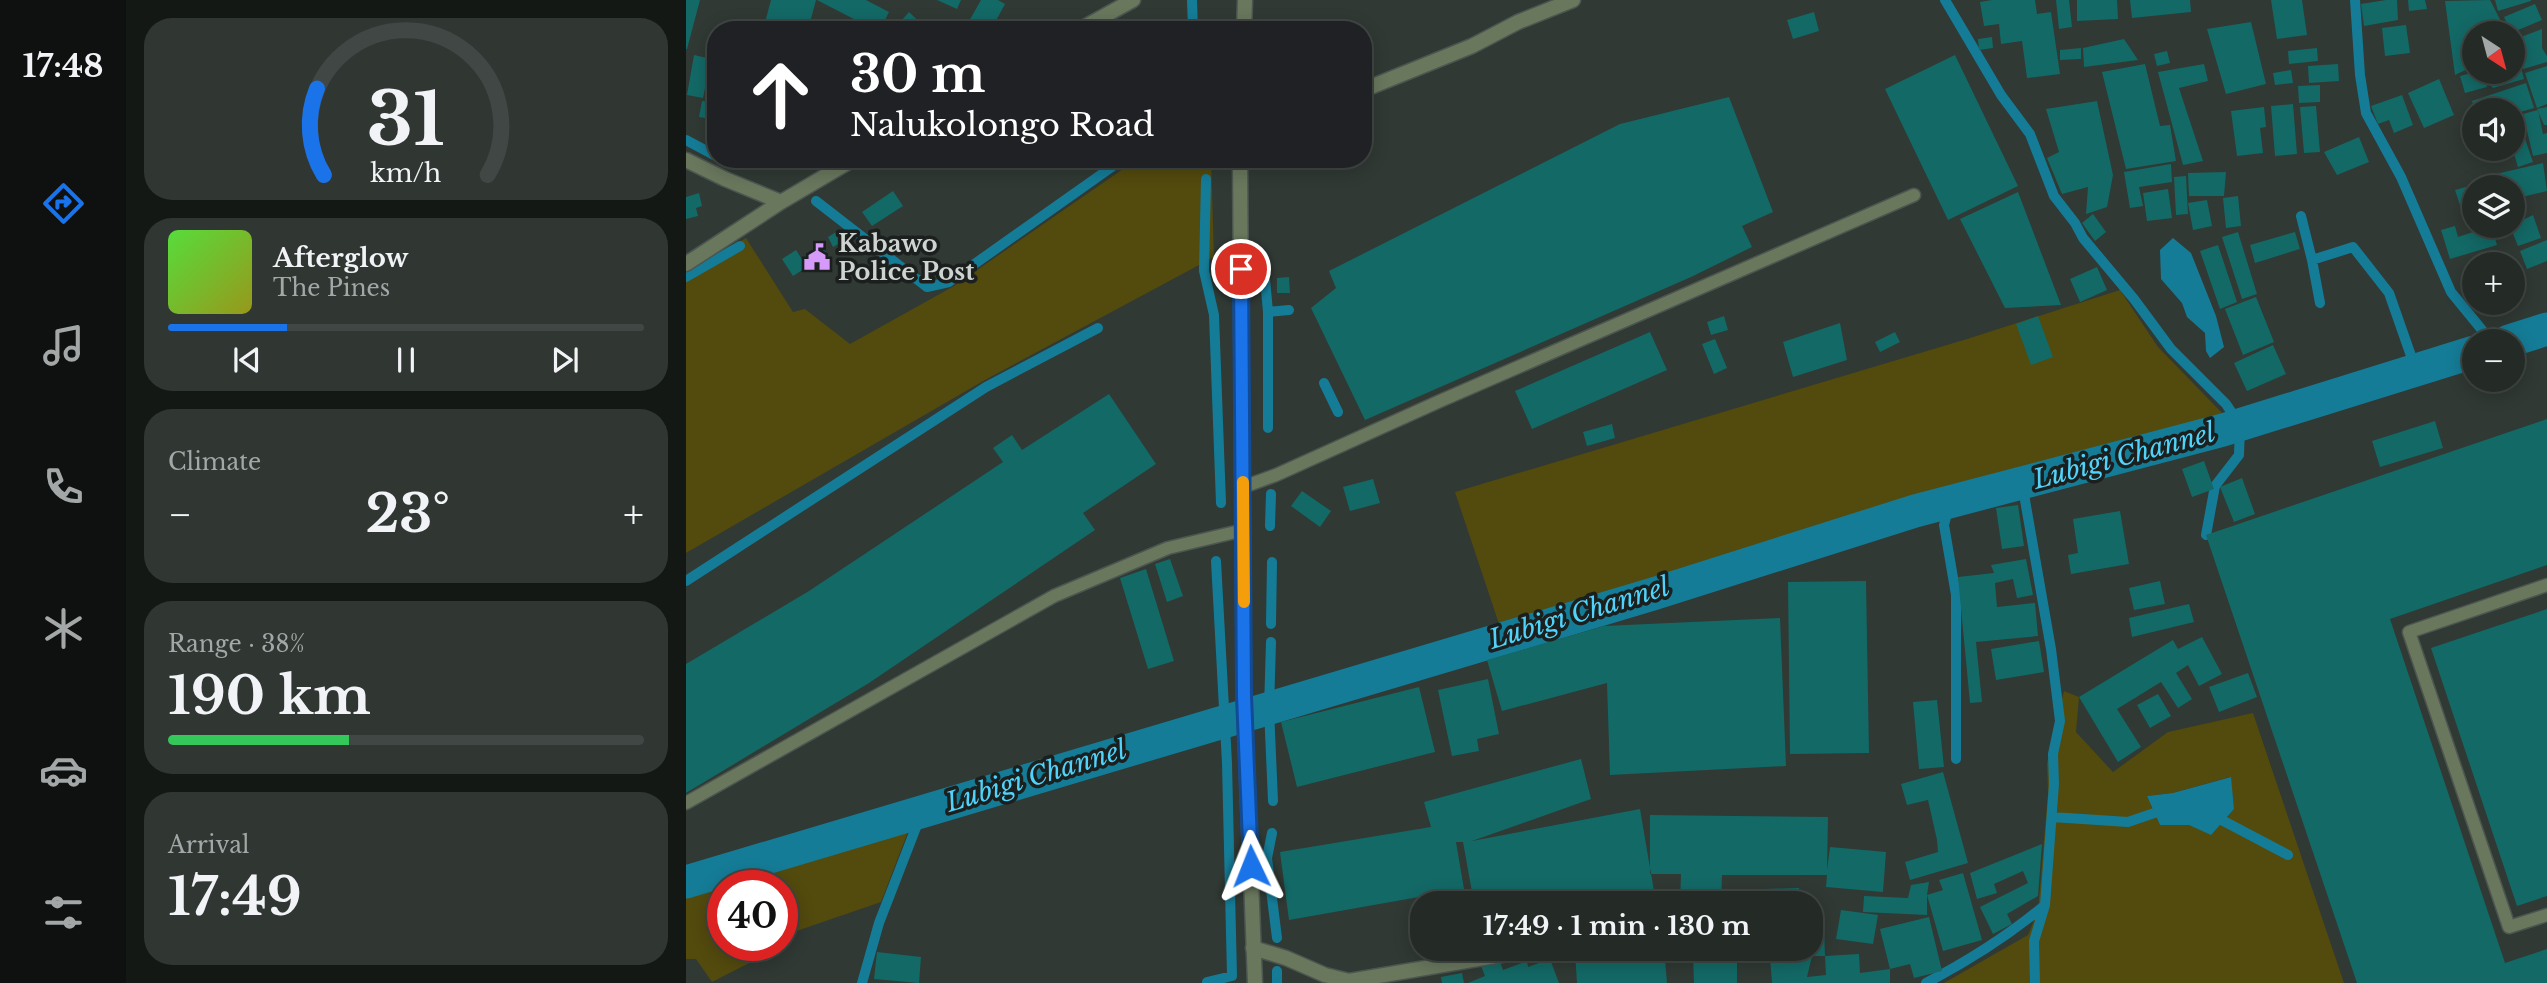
<!DOCTYPE html>
<meta charset="utf-8">
<style>
:root{--surface:#242b27;--page:#303733;--text:#f1f3f6;--muted:#a3a7a7;--line:#414744;--accent:#1a73e8}
body{margin:0;font-family:"Libre Baskerville",serif;background:var(--page);color:var(--text);height:100vh;display:flex;flex-direction:column;font-size:26px;white-space:nowrap}
*{box-sizing:border-box;margin:0}
p{font-size:23px;color:var(--muted)}
.icon{flex:none;width:38px;height:38px;fill:none;stroke:currentColor;stroke-width:2;stroke-linecap:round;stroke-linejoin:round}
.map{position:relative;flex:1;overflow:hidden}
.side{display:flex;flex-direction:column;gap:18px;padding:18px;background:#141815;width:560px}
.side>*{flex:none}
.guide{position:absolute;left:21px;top:21px;width:665px;height:147px;border-radius:28px;box-shadow:0 4px 18px #0003,0 0 0 2px var(--line);background:#202124;color:#fff;overflow:hidden}
.needle{width:46px;rotate:144deg}
.fabs{position:absolute;left:1776px;top:21px;display:grid;gap:14px}
.fabs a{display:grid;place-items:center;width:63px;height:63px;border-radius:50%;background:var(--surface);box-shadow:0 4px 18px #0003,0 0 0 2px var(--line);font-size:35px}
.speed{position:absolute;left:21px;top:870px;display:flex;gap:14px;font-size:35px;font-weight:700;text-align:center}
.speed>*{display:grid;place-content:center;width:91px;height:91px;border-radius:50%;background:var(--surface);box-shadow:0 4px 18px #0003,0 0 0 2px var(--line);line-height:1}
.speed .limit{border:10px solid #d22;background:#fff;color:#111}
.pin{position:absolute;display:grid;place-items:center;width:60px;height:60px;color:#fff;margin:-30px;border:4px solid #fff;border-radius:50%;box-shadow:0 2px 7px #0007}
.me{position:absolute;width:77px;margin:-38px;rotate:358deg;stroke-linejoin:round;filter:drop-shadow(0 0 5px #0008)}
.turn{display:flex;align-items:center;gap:24px;height:147px;padding:0 28px;font-size:32px}
.turn .icon{width:91px;height:91px;stroke-width:2.5}
.turn b{display:block;font-size:49px;line-height:60px}
.big{font-size:52px;font-weight:700;line-height:1.1}
.side .card{flex:1;display:flex;flex-direction:column;justify-content:center;gap:10px;min-width:0;padding:0 24px;border-radius:28px;background:var(--page)}
.side .dial{align-items:center;gap:0}
.dial svg{height:182px;overflow:visible;fill:none;stroke:var(--line);stroke-width:7;stroke-linecap:round;text-anchor:middle}
.dial text{fill:var(--text);stroke:none}
.song{display:flex;align-items:center;gap:21px}
.cover{width:84px;height:84px;border-radius:10px;background:linear-gradient(135deg,hsl(110 70% 55%),hsl(60 70% 35%))}
.played{height:7px;border-radius:4px;background:linear-gradient(90deg,var(--accent) 25%,var(--line) 25%)}
.keys{display:flex;justify-content:space-around;direction:ltr}
.heat{display:flex;justify-content:space-between;align-items:center;font-size:38px;direction:ltr}
.charge{height:10px;border-radius:5px;background:linear-gradient(90deg,#34c759 38%,var(--line) 0)}
.trip{position:absolute;left:724px;top:891px;width:413px;height:70px;border-radius:28px;background:var(--surface);box-shadow:0 4px 18px #0003,0 0 0 2px var(--line);font-weight:700;line-height:70px;text-align:center}
main{display:flex;flex:1;min-height:0}
.menu{display:flex;flex-direction:column;width:126px;justify-content:space-around;align-items:center;background:#0e1110;color:var(--muted)}
.menu .icon{width:49px;height:49px}
.menu .selected{color:var(--accent)}
.menu b{font-size:32px;color:var(--text)}
.map>svg:first-child{display:block}
.green{fill:#534a0e;fill-rule:evenodd}
.water{fill:#157c97}
.lines{fill:none;stroke-linecap:round;stroke-linejoin:round}
.stream{stroke:#157c97;stroke-width:10}
.canal{stroke:#157c97;stroke-width:33}
.building{fill:#136966;fill-rule:evenodd}
.service-casing{stroke:#4c5550;stroke-width:15}
.minor-casing{stroke:#4c5550;stroke-width:17}
.tertiary-casing{stroke:#4c5550;stroke-width:17}
.service{stroke:#69775d;stroke-width:12}
.minor{stroke:#69775d;stroke-width:14}
.tertiary{stroke:#69775d;stroke-width:14}
.route-casing{stroke:#114b97;stroke-width:18}
.route{stroke:#1a73e8;stroke-width:12}
.slow{stroke:#f59e0b;stroke-width:12}
.labels{text-anchor:middle;dominant-baseline:central;stroke-width:7;stroke-linejoin:round;paint-order:stroke}
.poi-label{font-size:24px;font-weight:bold;fill:#ced4d1;stroke:#1b1f1d;text-anchor:start}
.water-label{font-size:26px;font-style:italic;fill:#50d3fa;stroke:#1b1f1d}
</style>
<main>
<nav class="menu">
<b>17:48</b>
<svg class="icon selected" aria-label="directions" viewBox="0 0 24 24"><path d="M12 3l9 9-9 9-9-9zM9 14v-3h6M13 9l2 2-2 2"/></svg>
<svg class="icon" aria-label="music" viewBox="0 0 24 24"><path d="M9 18V5l10-2v13"/><circle cx="6" cy="18" r="3"/><circle cx="16" cy="16" r="3"/></svg>
<svg class="icon" aria-label="phone" viewBox="0 0 24 24"><path d="M5 4h4l2 5-3 2q2 4 5 5l2-3 5 2v4C11 20 4 13 5 4z"/></svg>
<svg class="icon" aria-label="climate" viewBox="0 0 24 24"><path d="M12 3v18M4 7l16 10M4 17L20 7"/></svg>
<svg class="icon" aria-label="car" viewBox="0 0 24 24"><path d="M5 17H2v-5l4-1 3-4h7l3 4 3 1v5h-3M9 17h6M6 11h13"/><circle cx="7" cy="17" r="2"/><circle cx="17" cy="17" r="2"/></svg>
<svg class="icon" aria-label="filters" viewBox="0 0 24 24"><path d="M4 7h16M4 17h16"/><circle cx="9" cy="7" r="2"/><circle cx="15" cy="17" r="2"/></svg>
</nav>
<section class="side">
<div class="card dial"><svg viewBox="0 0 100 80">
<path d="M14 69A42 42 0 1 1 86 69"/>
<path d="M14 69A42 42 0 0 1 11 31" stroke="#1a73e8"/>
<text x="50" y="56" font-size="32" font-weight="700">31</text>
<text x="50" y="72" font-size="11">km/h</text>
</svg></div>
<div class="card">
<div class="song"><i class="cover"></i><div><b>Afterglow</b><p>The Pines</p></div></div>
<div class="played"></div>
<div class="keys"><svg class="icon" aria-label="previous" viewBox="0 0 24 24"><path d="M18 5L8 12l10 7zM5 5v14"/></svg><svg class="icon" aria-label="pause" viewBox="0 0 24 24"><path d="M8 5v14M16 5v14"/></svg><svg class="icon" aria-label="next" viewBox="0 0 24 24"><path d="M6 5l10 7-10 7zM19 5v14"/></svg></div>
</div>
<div class="card"><p>Climate</p>
<div class="heat"><a>−</a><b class="big">23°</b><a>+</a></div>
</div>
<div class="card"><p>Range · 38%</p><b class="big">190 km</b><div class="charge"></div></div>
<div class="card"><p>Arrival</p><b class="big">17:49</b></div>
</section>
<div class="map">
<svg width="1861" height="983" viewBox="0 0 1861 983">
<rect width="100%" height="100%" fill="#303934"/>
<path class="green" d="M455,159H525L528,257L299,380L0,553V273L60,238L107,312L119,309L164,344L268,286L440,167Z
M1434,290L1472,347L1539,416L1317,476L815,630L769,492L1281,339Z
M1378,691L1393,697L1390,732L1427,772L1482,732L1567,713L1658,983H1258L1342,935L1352,911L1362,793L1361,763ZM1544,777L1548,809L1525,834L1503,825H1474L1461,796L1487,793Z
M225,824L195,902L96,936V886H37V945H87L77,956L26,982L10,959H0V890Z"/>
<path class="water" d="M1487,238L1505,253L1530,316L1538,347L1524,358L1520,351L1519,333L1501,317L1496,303L1475,279L1474,250Z
M1545,777L1548,809L1525,835L1503,825H1474L1461,796L1487,793Z"/>
<g class="lines">
<path class="stream" d="M506,0L507,30
M1259,0L1315,95L1344,134L1368,196L1389,223L1397,238L1448,299L1485,349L1540,404L1554,425L1553,455L1529,486L1520,535
M1669,0L1674,75L1680,113L1715,177L1765,292L1805,341
M0,140L30,156
M39,159L54,163
M66,163H84
M520,179L518,271L528,315L535,503
M130,201L241,287L263,282L437,159
M1615,216L1626,260
M577,256L582,312
M0,277L54,246
M1634,303L1626,260L1667,247L1703,293L1730,370
M638,383L652,412
M582,428V312L603,310
M1336,483L1365,649L1374,721L1367,754L1368,784L1359,905L1348,941L1349,983
M1264,502L1258,525L1270,595V759
M584,526L585,494
M0,581L300,387L412,328
M585,624L586,562
M585,642L583,709L587,801
M1528,816L1602,855
M1366,817L1442,822L1480,809
M586,833L581,858L591,938
M591,971V983
M521,982L546,976L541,763L530,561
M176,983L193,923L236,812
M1240,983C1282,961 1322,936 1359,905"/>
<path class="canal" d="M1823,341L1861,329
M0,882L967,594L1229,511L1537,430L1788,352"/>
</g>
<path class="building" d="M0,0H14L1,49H0Z
M85,0H130L122,30H77Z
M131,0H180L203,12L194,30H189Z
M251,0H275L271,9Z
M295,0H312L319,4L305,30H278Z
M1306,0H1349L1351,14L1365,12L1374,74L1341,78L1336,41L1315,44L1313,24L1298,26L1294,2Z
M1370,0H1383L1386,27L1373,29Z
M1391,0H1431L1432,19L1391,21Z
M1444,0H1504L1505,12L1446,18Z
M1585,0H1616L1621,35L1591,39Z
M1700,0H1711L1712,20L1678,26L1675,4Z
M1722,0H1739L1741,9L1723,11Z
M1804,0L1821,33H1788V66L1769,75L1759,1Z
M1809,0H1845V1L1812,11Z
M1849,4L1856,20L1825,33L1818,17Z
M223,12L242,30H207Z
M1128,12L1133,31L1107,39L1101,20Z
M1565,22L1580,84L1540,94L1521,29Z
M1720,25L1724,53L1699,56L1696,28Z
M1856,29V48L1861,56V62L1837,69L1827,40Z
M1306,37L1307,48L1293,50L1292,39Z
M1438,39L1452,60L1398,67L1397,48Z
M1395,48V59L1374,60V50Z
M1631,48L1632,61L1603,64L1602,51Z
M1481,51L1484,63L1471,66L1468,54Z
M1831,52L1838,79L1807,88L1800,80L1798,72H1827V54Z
M8,55L30,60L28,77L21,78L17,98L1,95Z
M1269,55L1332,186L1262,220L1199,89Z
M1459,64L1474,126L1484,125L1490,161L1440,169L1416,72Z
M1518,64L1522,81L1493,88L1517,161L1497,165L1472,72Z
M1652,64L1653,81L1623,83L1622,66Z
M1861,66V104L1851,108L1839,73Z
M1605,70L1607,83L1589,85L1587,73Z
M1789,72H1797L1801,87L1779,93L1774,76Z
M1753,79L1768,115L1738,128L1722,93Z
M1840,83L1848,108L1827,114V110H1789L1786,101Z
M1634,85V102L1613,103L1612,86Z
M1716,95L1727,125L1708,133L1703,120L1692,124L1685,106Z
M1043,97L1087,212L1056,226L1066,247L1005,277L679,420L625,308L650,288L643,271L934,124Z
M16,101L30,103V120L13,117Z
M1411,101L1427,175L1421,207L1400,214L1402,187L1376,194L1361,158L1373,152L1360,109Z
M1607,104L1611,154L1589,156L1585,106Z
M1630,106L1634,152L1618,153L1614,107Z
M1578,107L1580,127L1574,128L1577,153L1551,156L1545,111Z
M1861,107V125H1858L1851,109Z
M1852,110L1857,134L1861,133V153L1847,156L1837,114Z
M1837,133L1847,162L1832,167L1827,151L1808,158L1804,149H1827V136Z
M1673,137L1683,162L1651,175L1638,152Z
M1857,163L1861,191L1827,199V187H1813L1810,174Z
M1485,164L1486,182L1453,187L1457,206L1444,208L1438,172Z
M1540,172L1538,196H1503L1502,173Z
M1500,176L1502,214L1490,215L1488,177Z
M1791,184V187H1788V219L1779,220L1769,190Z
M1482,189L1486,218L1461,221L1457,193Z
M207,191L217,206L186,226L176,212Z
M1332,192L1375,305L1319,308L1274,219Z
M13,193L16,206L10,208L12,216L0,219V197Z
M1552,196L1555,226L1540,228L1537,198Z
M1521,200L1526,226L1507,230L1502,203Z
M1407,214L1420,232L1409,241L1396,223Z
M1847,215L1855,238L1832,246L1824,226Z
M1769,226L1772,237L1805,226L1811,245L1764,259L1755,230Z
M150,232L156,242L147,247L142,237Z
M1552,232L1571,294L1556,299L1536,237Z
M1609,232L1614,249L1569,263L1564,245Z
M1861,240V261L1841,269L1834,251Z
M1532,245L1551,302L1534,309L1514,251Z
M138,249L145,262L130,269L124,256Z
M110,250L121,267L107,276L96,259Z
M1411,267L1421,290L1394,302L1384,279Z
M603,277L604,293H591V278Z
M1570,297L1588,342L1557,355L1539,309Z
M1038,316L1042,330L1025,335L1021,322Z
M1352,316L1367,357L1345,365L1330,324Z
M1154,323L1161,360L1107,377L1097,342Z
M964,332L981,370L846,429L829,391Z
M1209,332L1214,342L1194,352L1189,342Z
M1029,339L1041,368L1028,374L1016,344Z
M1587,345L1600,374L1561,391L1548,363Z
M423,394L470,464L397,513L409,530L183,683L0,793V664L123,591L317,462L307,448L326,435L336,450Z
M1861,419V565L1704,619L1819,963L1861,949V983H1671L1520,535Z
M1749,421L1757,448L1694,467L1686,441Z
M926,424L929,438L901,446L897,432Z
M1518,461L1528,489L1506,497L1496,469Z
M1556,478L1569,514L1548,522L1534,487Z
M687,479L694,503L664,511L657,487Z
M616,491L645,511L634,527L605,506Z
M1332,505L1338,546L1316,549L1310,508Z
M1434,511L1443,564L1385,574L1382,555L1392,553L1387,519Z
M484,559L497,596L481,602L469,564Z
M1340,559L1347,595L1331,598L1327,579L1309,583L1311,607L1349,603L1352,636L1290,642L1296,702L1284,703L1272,577L1308,573L1305,565Z
M460,569L488,661L462,669L434,578Z
M1180,581L1183,753L1104,754L1102,582Z
M1474,581L1479,604L1448,610L1443,588Z
M1503,604L1508,622L1446,637L1443,618Z
M1861,609V896L1831,906L1745,648Z
M1094,618L1100,766L924,775L921,683L816,711L801,660L918,626Z
M1516,637L1536,674L1513,686L1502,665L1490,673L1506,699L1492,708L1475,682L1431,709L1455,747L1432,762L1393,697L1487,640L1492,649Z
M1353,641L1358,672L1310,680L1305,649Z
M1562,673L1571,697L1533,712L1523,687Z
M802,679L813,734L791,739L793,751L766,756L752,690Z
M733,687L749,752L611,787L595,722Z
M1472,694L1485,716L1464,728L1451,705Z
M1251,700L1258,767L1233,769L1227,702Z
M895,759L905,799L786,841L954,809L970,903H788L777,842H770L778,889L603,920L594,852L745,827L738,802Z
M1257,772L1282,863L1224,880L1219,862L1252,852L1251,840L1242,800L1221,805L1215,784Z
M964,815L1142,817L1141,870L1144,847L1200,852L1197,892L1140,887L1141,875H1036L1035,903H994L995,874H964Z
M1356,844L1352,896L1321,914L1326,924L1307,934L1294,907L1342,883L1337,871L1308,884L1311,893L1291,899L1284,873Z
M1277,873L1296,940L1257,951L1241,895V915L1177,912L1178,896L1222,898L1225,885L1243,882L1241,895L1257,890L1253,880Z
M1113,888V903H1050V890Z
M1155,910L1192,915L1187,944L1150,939Z
M1243,917L1256,971L1228,978L1224,964L1204,969L1194,929Z
M1125,926L1138,927L1139,956L1173,954L1174,973L1204,969V983H1086L1084,957L1108,955V948H1125ZM1126,956H1139L1140,975L1121,977Z
M931,948H947L948,962L979,959L981,983H891L889,952Z
M993,948H1033V955L992,954Z
M191,952L235,957L233,983L188,979Z
M1051,956V983H1008L1007,957Z
M813,959L817,970L841,961L842,967L864,959L873,983H782L799,976L795,966Z
M776,973L778,983H756L755,977Z"/>
<g class="lines">
<defs>
<path id="service" d="M557,487L590,475L754,401L1228,195
M1861,585L1723,632L1823,927L1861,915
M0,803L368,596L482,548L558,530"/>
<path id="minor" d="M393,30L447,0
M677,90L786,46L832,22L887,0
M0,160L39,179L95,202
M0,264L95,202L168,159
M567,948L600,958L639,975L663,981L857,948
M975,948L977,949"/>
<path id="tertiary" d="M558,30L559,0
M554,159L558,696L569,983"/>
</defs>
<use href="#service" class="service-casing"/>
<use href="#minor" class="minor-casing"/>
<use href="#tertiary" class="tertiary-casing"/>
<use href="#service" class="service"/>
<use href="#minor" class="minor"/>
<use href="#tertiary" class="tertiary"/>
</g>
<g class="lines">
<defs>
<path id="route" d="M555,269L558,696L565,866"/>
</defs>
<use href="#route" class="route-casing"/>
<use href="#route" class="route"/>
<path class="slow" d="M557,482L558,602"/>
</g>
<defs>
<symbol id="civic-bare" viewBox="-9 -9 18 18"><path d="M-.6-6.5H3V-4.5H.6V-3L4-1V1h2V6H-6V1h2V-1L-.6-3ZM-1.2 2.5V6h2.4V2.5Z" fill="#d69bfa" stroke="#1b1f1d" stroke-width="2.5" paint-order="stroke"/></symbol>
</defs>
<g fill-rule="evenodd">
<use href="#civic-bare" x="112" y="238" width="38" height="38"/>
</g>
<g class="labels">
<g class="poi-label">
<text x="152" y="243">Kabawo<tspan x="152" dy="28">Police Post</tspan></text>
</g>
<g class="water-label">
<text transform="translate(1438 456) rotate(-15)">Lubigi Channel</text>
<text transform="translate(893 613) rotate(-17)">Lubigi Channel</text>
<text transform="translate(350 776) rotate(-17)">Lubigi Channel</text>
</g>
</g>
</svg>
<div class="fabs">
<a><svg class="needle" viewBox="-14 -14 28 28"><path d="M0-13l5 13h-10z" fill="#e53935"/><path d="M0 13l5-13h-10z" fill="#a3a7a7"/></svg></a>
<a><svg class="icon" aria-label="sound" viewBox="0 0 24 24"><path d="M4 9h4l5-4v14l-5-4H4zM17 9q2 3 0 6"/></svg></a>
<a><svg class="icon" aria-label="layers" viewBox="0 0 24 24"><path d="M12 4l9 5-9 5-9-5zM3 14l9 5 9-5"/></svg></a>
<a>+</a>
<a>−</a>
</div>
<div class="speed"><div class="limit">40</div></div>
<div class="pin" style="left:555px;top:269px;background:#d93025"><svg class="icon" aria-label="arrive" viewBox="0 0 24 24"><path d="M6 21V4h12l-3 4 3 4H6"/></svg></div>
<svg class="me" style="left:565px;top:866px" viewBox="-20 -20 40 40"><path d="M0-17L14 15 0 8-14 15z" fill="#1a73e8" stroke="#fff" stroke-width="4"/></svg>
<div class="trip">17:49 · 1 min · 130 m</div>
<div class="guide">
<div class="turn"><svg class="icon" aria-label="ahead" viewBox="0 0 24 24"><path d="M12 20V5M6 11l6-6 6 6"/></svg><div><b>30 m</b>Nalukolongo Road</div></div>
</div>
</div>
</main>
